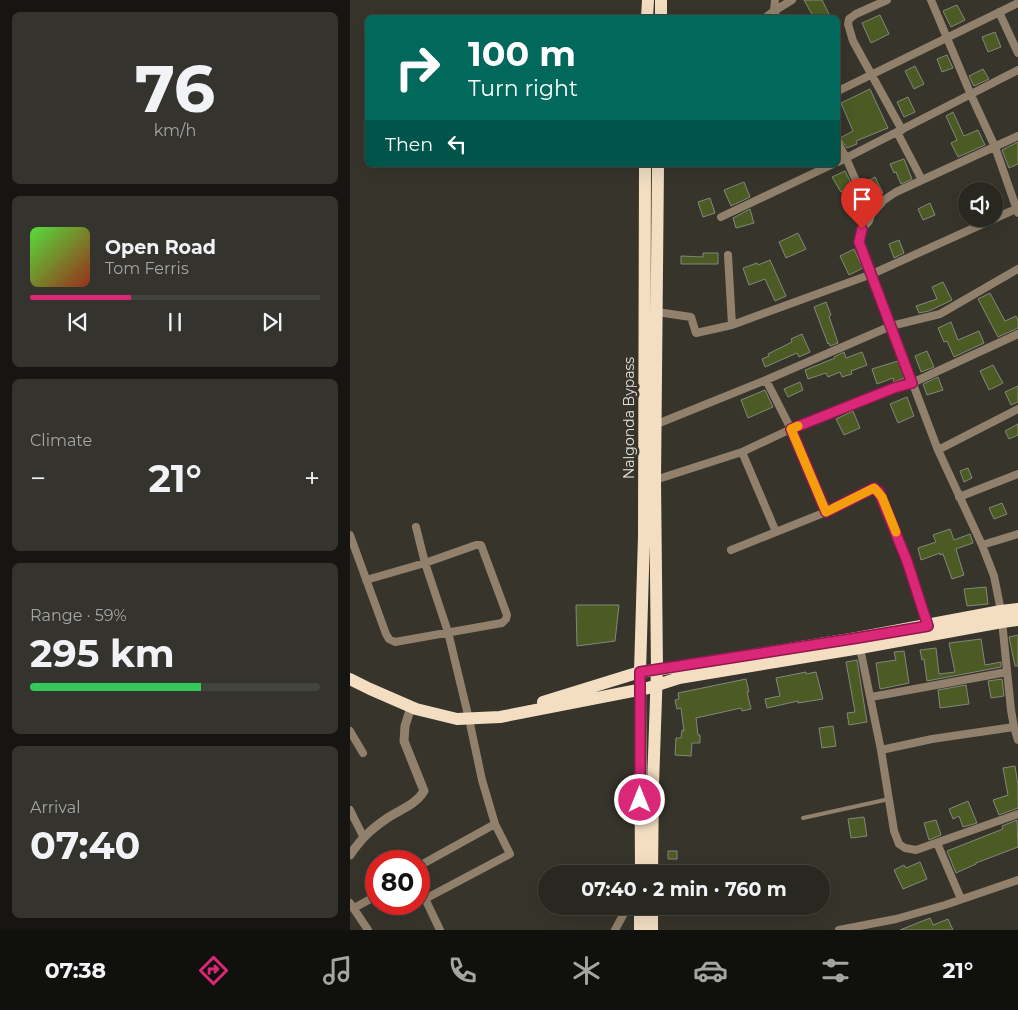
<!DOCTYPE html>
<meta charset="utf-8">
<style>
:root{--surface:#282720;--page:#34332d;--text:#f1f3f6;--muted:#a5a5a5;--line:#44443e;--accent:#db2777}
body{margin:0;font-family:Montserrat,sans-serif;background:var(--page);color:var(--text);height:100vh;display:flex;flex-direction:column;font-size:19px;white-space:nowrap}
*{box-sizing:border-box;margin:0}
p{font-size:16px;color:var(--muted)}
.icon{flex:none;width:28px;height:28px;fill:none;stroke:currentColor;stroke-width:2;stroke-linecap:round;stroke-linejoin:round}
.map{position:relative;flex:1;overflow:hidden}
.sheet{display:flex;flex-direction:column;gap:12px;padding:12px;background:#161512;width:350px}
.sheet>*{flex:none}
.banner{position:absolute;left:15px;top:15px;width:475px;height:152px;border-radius:8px;box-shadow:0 5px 20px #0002,0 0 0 1px var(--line);background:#00695c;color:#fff;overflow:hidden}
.fabs{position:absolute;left:608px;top:182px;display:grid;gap:10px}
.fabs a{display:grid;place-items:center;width:45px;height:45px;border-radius:50%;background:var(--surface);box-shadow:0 5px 20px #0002,0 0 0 1px var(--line);font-size:25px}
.speed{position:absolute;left:15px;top:850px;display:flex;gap:10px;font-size:25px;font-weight:700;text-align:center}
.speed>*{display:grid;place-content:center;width:65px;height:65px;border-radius:50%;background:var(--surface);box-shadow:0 5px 20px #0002,0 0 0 1px var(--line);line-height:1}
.speed .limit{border:8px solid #d22;background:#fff;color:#111}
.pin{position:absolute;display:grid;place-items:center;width:42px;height:42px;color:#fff;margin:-51px -21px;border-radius:50% 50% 50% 0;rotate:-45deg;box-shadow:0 0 5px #0007}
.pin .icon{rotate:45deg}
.me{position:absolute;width:55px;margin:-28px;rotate:0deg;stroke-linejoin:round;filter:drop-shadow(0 0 4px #0008)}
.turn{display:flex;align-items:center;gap:18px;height:105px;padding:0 20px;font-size:22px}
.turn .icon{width:65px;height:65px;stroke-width:2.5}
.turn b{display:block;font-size:35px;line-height:42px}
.then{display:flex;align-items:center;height:48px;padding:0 20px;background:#0003;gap:10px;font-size:19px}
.big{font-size:38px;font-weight:700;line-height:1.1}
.sheet .card{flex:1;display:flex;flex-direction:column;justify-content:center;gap:8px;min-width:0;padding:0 18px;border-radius:8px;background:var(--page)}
.sheet .dial{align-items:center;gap:0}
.dial b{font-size:65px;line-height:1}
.song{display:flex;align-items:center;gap:15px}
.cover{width:60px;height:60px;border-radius:8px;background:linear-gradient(135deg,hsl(110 70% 55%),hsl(10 70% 35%))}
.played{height:5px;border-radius:2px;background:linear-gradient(90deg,var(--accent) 35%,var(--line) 35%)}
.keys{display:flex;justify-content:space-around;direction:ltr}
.heat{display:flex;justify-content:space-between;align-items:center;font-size:28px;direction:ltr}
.charge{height:8px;border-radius:4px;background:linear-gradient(90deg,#34c759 59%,var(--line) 0)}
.trip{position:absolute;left:188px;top:865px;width:292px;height:50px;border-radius:25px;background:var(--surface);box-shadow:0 5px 20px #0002,0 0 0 1px var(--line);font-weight:700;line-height:50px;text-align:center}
.dock{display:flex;height:80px;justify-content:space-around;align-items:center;background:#10100d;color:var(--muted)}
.dock .icon{width:35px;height:35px}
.dock .selected{color:var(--accent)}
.dock b{font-size:22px;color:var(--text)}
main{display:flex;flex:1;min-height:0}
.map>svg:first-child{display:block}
.building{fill:#4b5b23;stroke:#83877c}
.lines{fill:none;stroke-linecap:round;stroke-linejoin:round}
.service{stroke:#91806b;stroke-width:4}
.minor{stroke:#91806b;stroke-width:8}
.tertiary{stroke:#91806b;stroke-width:9}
.trunk{stroke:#f3dec2;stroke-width:12}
.route-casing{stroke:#8e194d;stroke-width:12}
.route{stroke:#db2777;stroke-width:9}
.slow{stroke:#f59e0b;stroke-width:9}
.labels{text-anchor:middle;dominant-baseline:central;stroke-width:5;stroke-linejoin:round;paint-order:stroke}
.street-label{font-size:14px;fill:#e3e2dc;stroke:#36342b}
</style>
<main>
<section class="sheet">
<div class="card dial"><b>76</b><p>km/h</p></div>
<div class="card">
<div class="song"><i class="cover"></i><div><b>Open Road</b><p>Tom Ferris</p></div></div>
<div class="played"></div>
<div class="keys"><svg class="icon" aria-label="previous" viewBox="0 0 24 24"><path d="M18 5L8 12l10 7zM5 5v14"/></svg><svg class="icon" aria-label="pause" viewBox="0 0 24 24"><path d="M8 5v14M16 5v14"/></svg><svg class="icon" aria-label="next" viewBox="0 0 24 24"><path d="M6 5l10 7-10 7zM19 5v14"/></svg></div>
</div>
<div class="card"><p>Climate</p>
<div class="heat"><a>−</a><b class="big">21°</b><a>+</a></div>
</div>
<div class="card"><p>Range · 59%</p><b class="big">295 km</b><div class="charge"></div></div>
<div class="card"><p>Arrival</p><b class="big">07:40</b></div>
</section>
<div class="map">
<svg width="668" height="930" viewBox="0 0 668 930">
<rect width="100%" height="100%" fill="#36342b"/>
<path class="building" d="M454,0H472L481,18H464Z
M607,5L615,20L601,27L593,11Z
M530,15L539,34L521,43L512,23Z
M645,32L651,47L638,52L632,37Z
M597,55L603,68L592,72L587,59Z
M565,66L574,84L564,89L555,71Z
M633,69L639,79L624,86L619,76Z
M520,89L538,128L506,141L507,144L497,148L490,138L503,131L491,103Z
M558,97L565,112L554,117L547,102Z
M603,112L614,136L628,130L635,145L608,157L601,143L607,140L596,116Z
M668,142V164L659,168L652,150Z
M554,159L562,179L551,184L546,172L544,173L540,164Z
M495,171L503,187L491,192L482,177Z
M525,177L533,193L522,199L514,183Z
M394,182L400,197L381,206L374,190Z
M360,198L365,213L353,217L348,202Z
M580,203L585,215L573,220L568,209Z
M400,209L404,223L386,228L383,218Z
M448,233L456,249L436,258L429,242Z
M549,240L554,253L544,258L539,244Z
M504,249L513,268L499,275L490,256Z
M353,253H368V264H331V256L353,257Z
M420,260L436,296L425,301L415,279L399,285L393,268L407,263L408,265Z
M593,282L602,300L579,311L569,313L566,306L587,299L582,287Z
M640,293L655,321L666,316L668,321V328L648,337L628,299Z
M476,302L481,315L479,316L488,343L480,346L479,343L478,344L464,307Z
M601,322L608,340L629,331L634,343L604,357L597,341L594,342L588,328Z
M452,334L460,352L449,357L447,353L415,367L412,359L419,356L418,354L442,342L441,339Z
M577,351L584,367L571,372L565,356Z
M494,352L496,358L512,352L517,365L501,371L502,374L492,377L490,372L478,377L476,373L458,379L455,370L485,358L484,357Z
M548,361L555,378L544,382L543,378L527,384L522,369Z
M643,365L653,383L639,390L630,371Z
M588,377L593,390L577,395L573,384Z
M450,382L453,390L438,397L434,389Z
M668,386V402L661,405L655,392Z
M415,390L423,407L398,418L391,400Z
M557,397L564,416L548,423L540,404Z
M503,411L510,428L494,435L486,419Z
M668,424V435L659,439L655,431Z
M618,468L622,478L614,482L610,471Z
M652,503L657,514L644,519L639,508Z
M600,529L604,540L620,534L623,543L606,549L614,575L602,579L593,554L590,555V553L571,560L568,548L586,542L583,535Z
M636,587L638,604L617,606L614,589Z
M226,605H269L265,641L227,646Z
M668,635V666H665L659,637Z
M631,639L635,665L651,662V667L577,681L574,659L572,660L570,650L586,648L589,674L605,672L599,643Z
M554,651L559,683L530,689L526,663L546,660L544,652Z
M507,660L517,722L499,725L497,713L505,712L496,662Z
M456,672V674L466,672L473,699L448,703V701L417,708L415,699L430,696L426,678Z
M396,679L399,692H397L401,709L392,711L391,708L346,718L348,735H350V743H342L341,756L325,755L326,738H331L332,730L334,731L331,708L327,709L325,700L329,699L328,693Z
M652,679L654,696L641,698L638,681Z
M616,685L619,704L590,708L588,690Z
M483,726L486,746L472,748L469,728Z
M665,766L668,785V808L649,815L643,800L658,795L653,768Z
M618,801L627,823L613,827L609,816L603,819L599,809Z
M514,817L517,836L501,838L498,819Z
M586,820L591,835L579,840L574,823Z
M667,820L668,847L626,863V864L606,873L597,851L653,829L652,826Z
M318,851H327V859H318Z
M570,862L577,879L553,889L544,870L554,865L556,868Z
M580,918L583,925L598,919L603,930H550Z"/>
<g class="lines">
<path class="service" d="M453,818L539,799"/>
<path class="minor" d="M537,0L506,14L499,19L498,24L503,41L552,130
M581,0L621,95L645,147L668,213
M649,12L668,53
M415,18L424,11L425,0
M427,18L424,11L442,0
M488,91L668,3
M547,132L572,180
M488,143L496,158L668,70
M488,162L496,158L521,215L519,221L512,229L509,242L588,450L632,545L644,576L651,611L661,710L664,727L668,740
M521,215L534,200L546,192L668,136
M371,217L481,165
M378,255L382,325
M307,312L341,317L346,333L382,325L522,274L668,208
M307,424L416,380L541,326L590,314L668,269
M588,450L668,409
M392,452L441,429L544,388L562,383L668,334
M305,480L392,452L426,532L476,512L441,429L416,380
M609,497L668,474
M476,512L525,488L529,492L557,561L578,626
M66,527L75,563L98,632L119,719L132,780L145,824L69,866
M0,535L36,634L39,639L45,642L152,623L156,619L157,615L131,545H126L75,563L16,580
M632,545L668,534
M381,550L426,532
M510,648L531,750L544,831L549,844L555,848L566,850L668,814
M521,697L657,672
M0,731L13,753
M531,750L582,739L664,727
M0,810L13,836
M587,843L611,899
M69,886L90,930
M75,899L160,854L145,824
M0,903L18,930
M4,908L26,896
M265,930L278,906
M489,930L546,919L595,905L668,880"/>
<path class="tertiary" d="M0,855C11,839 20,830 36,819C50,809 65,806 74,791L54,741L55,726L61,707"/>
<path class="trunk" d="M297,18L298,0
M311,18V0
M0,679L20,689L66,709L107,719L150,717L298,688L329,678L510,648L652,622L668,620
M193,702L290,672L327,667L507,638L651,611L668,609
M291,874L290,672L294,536L295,165
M302,874L303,785L307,669L305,480L308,165
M290,930V906
M302,930V906"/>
</g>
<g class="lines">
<defs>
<path id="route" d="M290,800V672L507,638L578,626L557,561L529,492L524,488L476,512L441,429L544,388L562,383L509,242L512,229"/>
</defs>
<use href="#route" class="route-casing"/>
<use href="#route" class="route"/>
<path class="slow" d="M448,426L441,429L476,512L524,488L532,497L546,532"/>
</g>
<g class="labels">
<g class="street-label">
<text transform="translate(279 418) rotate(-90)">Nalgonda Bypass</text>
</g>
</g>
</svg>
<div class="fabs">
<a><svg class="icon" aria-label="sound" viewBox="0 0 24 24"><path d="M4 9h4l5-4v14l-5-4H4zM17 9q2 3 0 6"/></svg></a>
</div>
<div class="speed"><div class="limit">80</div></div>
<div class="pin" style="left:512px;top:229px;background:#d93025"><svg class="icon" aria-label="arrive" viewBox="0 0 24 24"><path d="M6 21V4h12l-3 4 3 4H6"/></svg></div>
<svg class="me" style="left:290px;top:800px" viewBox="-20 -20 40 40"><circle r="17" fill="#db2777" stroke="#fff" stroke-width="3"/><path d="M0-11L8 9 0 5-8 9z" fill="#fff"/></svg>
<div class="trip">07:40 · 2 min · 760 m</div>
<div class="banner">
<div class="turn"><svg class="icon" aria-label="right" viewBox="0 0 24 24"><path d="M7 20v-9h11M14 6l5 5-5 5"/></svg><div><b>100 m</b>Turn right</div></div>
<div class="then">Then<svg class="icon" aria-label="left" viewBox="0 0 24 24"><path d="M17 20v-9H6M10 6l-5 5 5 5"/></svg></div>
</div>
</div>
</main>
<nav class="dock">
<b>07:38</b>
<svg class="icon selected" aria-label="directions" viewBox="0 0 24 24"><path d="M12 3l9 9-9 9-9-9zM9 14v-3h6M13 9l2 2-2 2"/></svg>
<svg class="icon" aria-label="music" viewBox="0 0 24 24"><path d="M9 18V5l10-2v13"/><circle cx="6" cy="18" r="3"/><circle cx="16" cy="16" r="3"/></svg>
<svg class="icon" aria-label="phone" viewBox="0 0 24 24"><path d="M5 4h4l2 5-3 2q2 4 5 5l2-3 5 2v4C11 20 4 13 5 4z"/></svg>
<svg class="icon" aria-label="climate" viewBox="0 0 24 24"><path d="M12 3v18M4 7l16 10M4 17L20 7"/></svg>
<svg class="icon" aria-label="car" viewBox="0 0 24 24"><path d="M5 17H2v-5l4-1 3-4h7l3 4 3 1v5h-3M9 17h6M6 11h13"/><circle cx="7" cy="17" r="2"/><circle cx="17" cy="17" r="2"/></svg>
<svg class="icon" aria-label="filters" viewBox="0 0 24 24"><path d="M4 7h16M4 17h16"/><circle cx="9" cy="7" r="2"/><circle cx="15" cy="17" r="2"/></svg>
<b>21°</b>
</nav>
